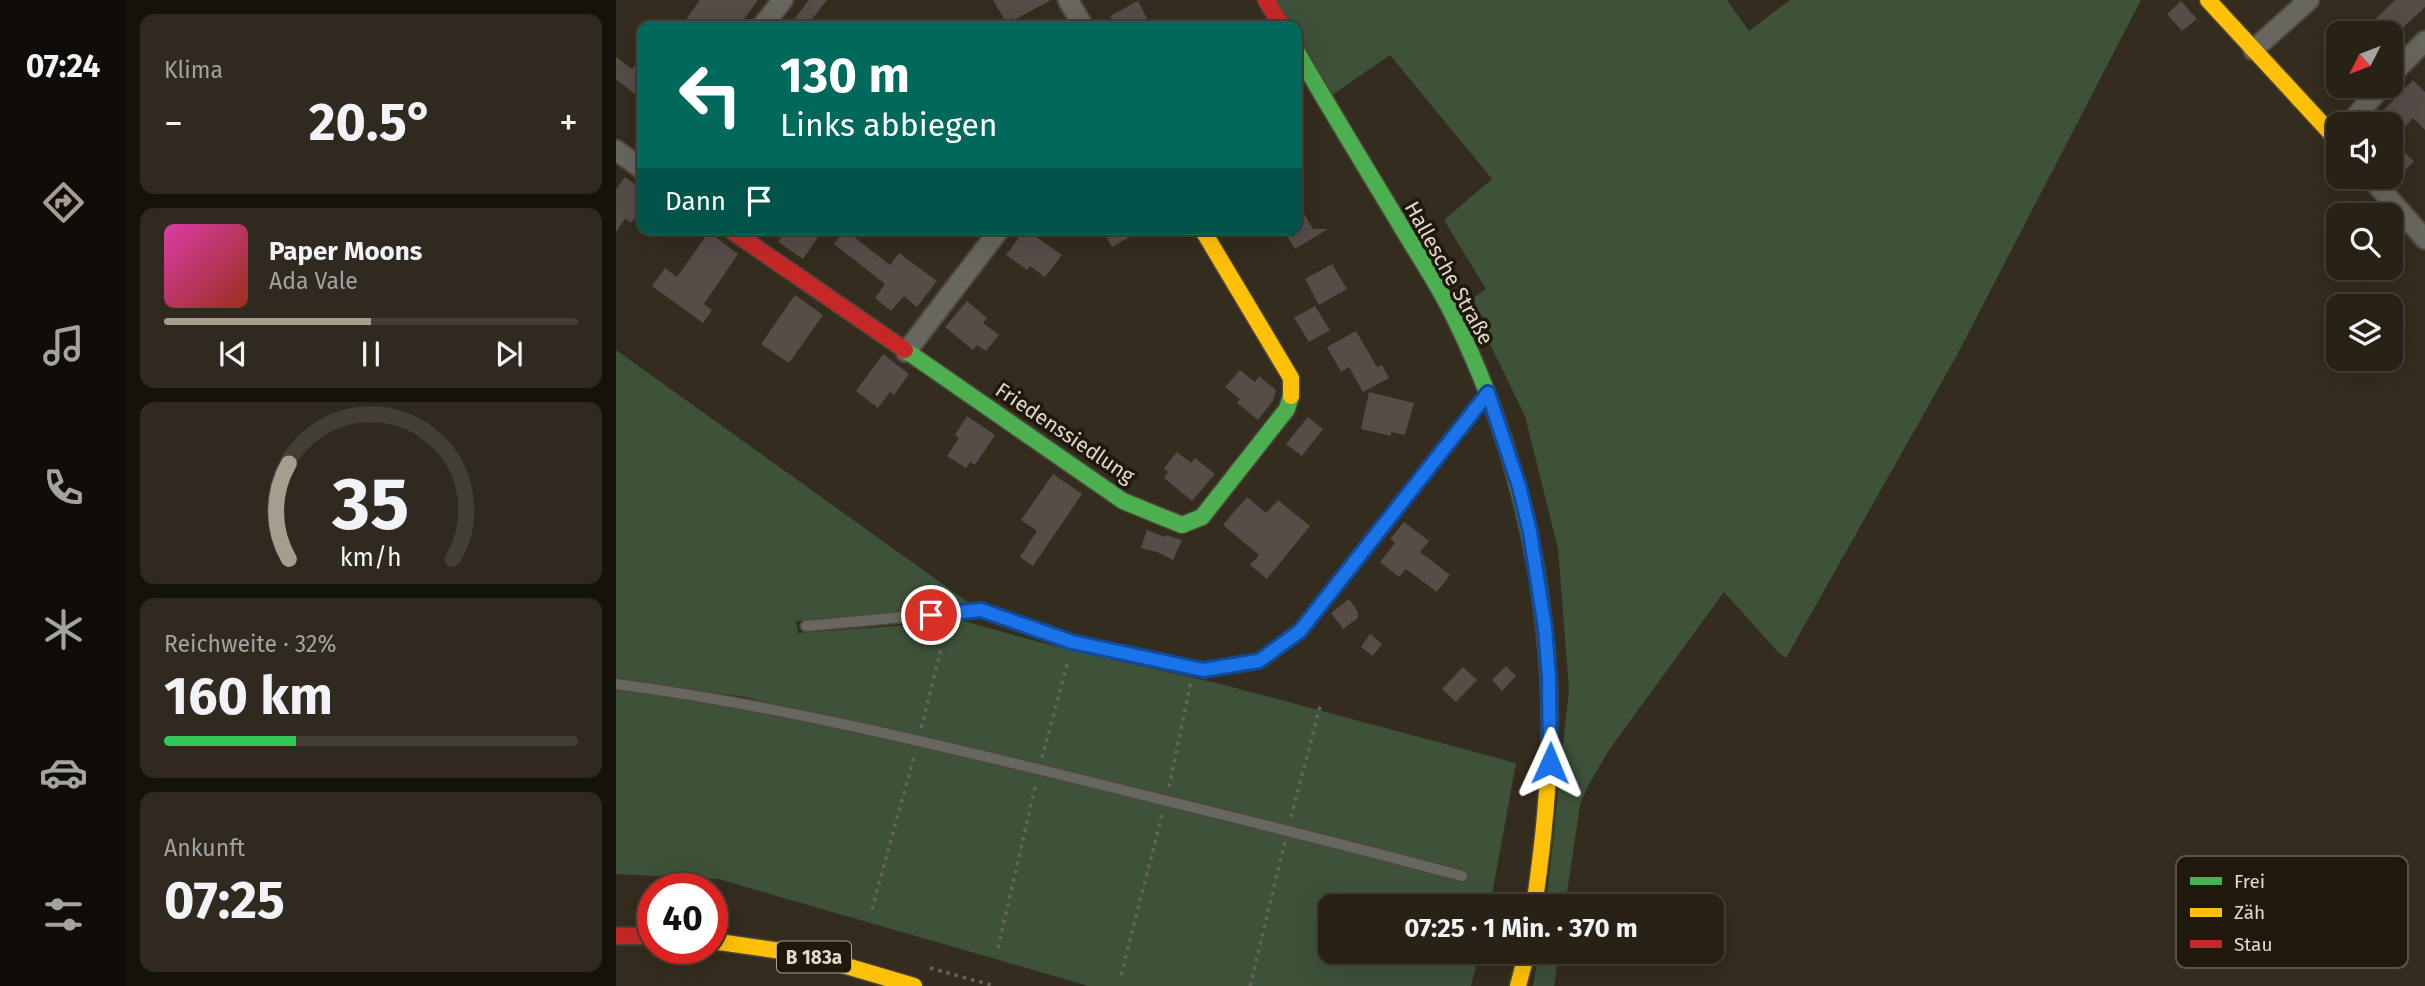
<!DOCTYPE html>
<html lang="de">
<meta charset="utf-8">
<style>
:root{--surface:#272116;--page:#2f291f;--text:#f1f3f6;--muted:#a4a3a1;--line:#433e35;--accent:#a69d8e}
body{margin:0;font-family:"Fira Sans",sans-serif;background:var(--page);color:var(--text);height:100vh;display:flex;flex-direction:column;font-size:26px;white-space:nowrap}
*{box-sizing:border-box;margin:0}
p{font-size:23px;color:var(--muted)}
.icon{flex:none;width:38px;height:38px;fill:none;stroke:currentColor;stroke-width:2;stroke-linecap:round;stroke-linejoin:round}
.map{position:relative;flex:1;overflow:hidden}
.panel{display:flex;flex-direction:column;gap:14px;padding:14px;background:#15120c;width:490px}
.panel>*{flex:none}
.banner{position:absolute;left:21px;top:21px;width:665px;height:214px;border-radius:14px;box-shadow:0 7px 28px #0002,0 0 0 2px var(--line);background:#00695c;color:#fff;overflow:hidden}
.needle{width:46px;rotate:228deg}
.buttons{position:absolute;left:1710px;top:21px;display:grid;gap:14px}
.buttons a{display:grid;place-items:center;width:77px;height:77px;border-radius:14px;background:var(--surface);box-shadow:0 7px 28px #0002,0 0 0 2px var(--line);font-size:35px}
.speed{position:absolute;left:21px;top:873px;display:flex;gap:14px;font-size:35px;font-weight:700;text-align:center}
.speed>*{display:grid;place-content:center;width:91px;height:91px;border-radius:50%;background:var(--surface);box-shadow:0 7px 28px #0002,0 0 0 2px var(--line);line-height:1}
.speed .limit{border:10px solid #d22;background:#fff;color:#111}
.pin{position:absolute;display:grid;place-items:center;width:60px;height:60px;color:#fff;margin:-30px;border:4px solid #fff;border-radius:50%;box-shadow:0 2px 7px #0007}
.me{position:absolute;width:77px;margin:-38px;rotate:1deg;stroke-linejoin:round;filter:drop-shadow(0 0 5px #0008)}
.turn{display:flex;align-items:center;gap:24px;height:147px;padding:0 28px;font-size:32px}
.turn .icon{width:91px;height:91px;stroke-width:2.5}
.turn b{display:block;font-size:49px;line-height:60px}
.then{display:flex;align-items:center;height:66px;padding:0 28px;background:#0003;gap:14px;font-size:26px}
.big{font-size:52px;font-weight:700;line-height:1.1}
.panel .card{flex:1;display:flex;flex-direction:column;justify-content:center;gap:10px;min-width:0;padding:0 24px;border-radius:14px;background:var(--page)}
.panel .dial{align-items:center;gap:0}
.dial svg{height:182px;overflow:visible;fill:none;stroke:var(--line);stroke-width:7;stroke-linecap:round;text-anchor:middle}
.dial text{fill:var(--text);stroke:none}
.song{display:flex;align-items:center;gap:21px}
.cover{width:84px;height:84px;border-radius:10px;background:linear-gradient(135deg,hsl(320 70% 55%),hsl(10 70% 35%))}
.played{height:7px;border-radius:4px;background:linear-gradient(90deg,var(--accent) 50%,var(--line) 50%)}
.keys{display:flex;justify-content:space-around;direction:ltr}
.heat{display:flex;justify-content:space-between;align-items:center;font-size:38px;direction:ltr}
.charge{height:10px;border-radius:5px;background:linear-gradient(90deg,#34c759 32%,var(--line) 0)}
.trip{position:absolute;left:702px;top:894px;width:406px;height:70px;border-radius:14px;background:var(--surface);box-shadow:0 7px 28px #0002,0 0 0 2px var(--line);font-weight:700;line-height:70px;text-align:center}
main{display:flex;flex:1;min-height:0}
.tabs{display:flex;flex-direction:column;width:126px;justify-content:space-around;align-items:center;background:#100d09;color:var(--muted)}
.tabs .icon{width:49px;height:49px}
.tabs .current{color:var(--accent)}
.tabs b{font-size:32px;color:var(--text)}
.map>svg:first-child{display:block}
.green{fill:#3e5139}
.building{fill:#564c48}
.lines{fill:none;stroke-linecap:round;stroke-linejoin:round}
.lane-casing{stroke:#4e473b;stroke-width:13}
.street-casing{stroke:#4e473b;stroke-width:23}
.fast-casing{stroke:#4e473b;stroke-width:19}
.slow-casing{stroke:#4e473b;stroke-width:19}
.jam-casing{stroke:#4e473b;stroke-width:19}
.path{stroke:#65635b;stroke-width:3.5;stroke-dasharray:3.5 5;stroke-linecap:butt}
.lane{stroke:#67675f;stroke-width:10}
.street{stroke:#67675f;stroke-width:19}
.fast{stroke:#4caf50;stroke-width:16}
.slow{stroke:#ffc107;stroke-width:16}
.jam{stroke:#c62828;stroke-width:16}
.route-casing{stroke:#114b97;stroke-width:18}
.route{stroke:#1a73e8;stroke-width:12}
.labels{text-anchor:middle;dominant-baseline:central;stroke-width:7;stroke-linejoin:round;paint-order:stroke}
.shield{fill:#1f180d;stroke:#a9a091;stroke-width:2}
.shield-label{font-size:19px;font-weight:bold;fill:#e4daca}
.street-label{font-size:21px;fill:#e4daca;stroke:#1f180d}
.key{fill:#1f180d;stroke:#5a5246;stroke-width:2}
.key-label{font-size:19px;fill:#e4daca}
</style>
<main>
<nav class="tabs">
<b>07:24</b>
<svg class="icon current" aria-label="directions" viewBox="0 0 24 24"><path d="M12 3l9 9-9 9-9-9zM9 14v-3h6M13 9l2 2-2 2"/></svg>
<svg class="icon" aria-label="music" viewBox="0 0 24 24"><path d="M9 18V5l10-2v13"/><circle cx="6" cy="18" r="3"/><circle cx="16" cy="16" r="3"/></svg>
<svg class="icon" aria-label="phone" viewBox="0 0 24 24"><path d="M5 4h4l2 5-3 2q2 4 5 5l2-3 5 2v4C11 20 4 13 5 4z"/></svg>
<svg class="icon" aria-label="climate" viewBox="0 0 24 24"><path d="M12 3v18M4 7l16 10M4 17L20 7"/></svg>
<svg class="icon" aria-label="car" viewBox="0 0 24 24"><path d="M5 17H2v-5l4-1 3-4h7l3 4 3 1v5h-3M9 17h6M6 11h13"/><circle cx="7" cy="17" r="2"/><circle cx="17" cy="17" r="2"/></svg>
<svg class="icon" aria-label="filters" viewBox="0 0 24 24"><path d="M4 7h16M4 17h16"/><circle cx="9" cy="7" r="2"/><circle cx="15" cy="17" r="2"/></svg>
</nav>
<section class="panel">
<div class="card"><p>Klima</p>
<div class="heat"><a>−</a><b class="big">20.5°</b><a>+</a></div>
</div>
<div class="card">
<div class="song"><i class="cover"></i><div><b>Paper Moons</b><p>Ada Vale</p></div></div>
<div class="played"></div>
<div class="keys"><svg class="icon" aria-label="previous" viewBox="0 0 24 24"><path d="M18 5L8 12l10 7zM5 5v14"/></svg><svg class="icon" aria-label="pause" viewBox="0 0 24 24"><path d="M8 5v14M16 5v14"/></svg><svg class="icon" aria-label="next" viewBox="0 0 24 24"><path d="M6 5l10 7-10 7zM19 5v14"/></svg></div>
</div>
<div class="card dial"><svg viewBox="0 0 100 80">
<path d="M14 69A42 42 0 1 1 86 69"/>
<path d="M14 69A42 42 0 0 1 14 27" stroke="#a69d8e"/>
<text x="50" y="56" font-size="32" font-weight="700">35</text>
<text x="50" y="72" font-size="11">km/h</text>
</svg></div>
<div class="card"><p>Reichweite · 32%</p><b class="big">160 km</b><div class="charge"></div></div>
<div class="card"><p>Ankunft</p><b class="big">07:25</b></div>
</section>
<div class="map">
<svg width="1809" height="986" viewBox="0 0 1809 986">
<rect width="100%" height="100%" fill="#342c1e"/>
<path class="green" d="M650,0H1111L1133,31L1174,0H1525L1341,355L1170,658L1162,652L1108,592L993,750L973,784L964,805L949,906H930L953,689L942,549L909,416L853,301L870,289L828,220L876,179L774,55L709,100L681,52V26H666Z
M0,350L356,605L180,621L182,633L347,621L449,649L605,684L900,763L874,906H714V952H863L855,986H473L102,879L0,874V685L149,711L179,709L130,697L0,679Z
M923,952H943L938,986H917Z"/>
<path class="building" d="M84,0H142L123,26H65Z
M193,0H211L191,26H173Z
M377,0H435L398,20L397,18L390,22Z
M1779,0H1809V7L1781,33H1745Z
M522,1L535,26H500L494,16Z
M1565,1L1581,19L1566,31L1551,14Z
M26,55V100L0,79V57L16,69Z
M1797,80L1809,92V130L1797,118L1776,141L1798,161L1776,184L1774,182V124H1754Z
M9,177L26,189V208L15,223L9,219L0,232V189Z
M681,202L697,229H712L679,249L667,229H681Z
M171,229H192L202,237L187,259L162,242Z
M409,229L446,255L429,277L414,266L411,270L390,255Z
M486,229H527L496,247Z
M229,230L274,265L283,253L321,281L301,307L288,296L275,311L259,298L269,284L218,244Z
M93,232L122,254L88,304L96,310L87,323L36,286L49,268L61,277Z
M716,264L731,289L703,305L689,279Z
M179,295L207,315L173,363L145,344Z
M351,301L371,318L367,323L383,335L370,351L361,345L357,350L329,327Z
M699,306L714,330L693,342L678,318Z
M740,331L761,367L766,365L773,378L747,392L733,367L725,372L711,347Z
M267,354L293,374L278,395L274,392L262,408L240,391Z
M624,370L639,382L643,376L660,390L657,401L642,420L621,403L624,399L609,387Z
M753,392L798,403L789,435L775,432V436L745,429Z
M351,416L379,435L359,465L354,462L350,468L331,456L343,438L339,435Z
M692,417L707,429L686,456L670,444Z
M561,452L575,463L579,458L599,474L576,501L548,478L552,472L548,468Z
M437,474L466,494L417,566L404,557L421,531L405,520Z
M631,497L650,513L662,500L694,526L651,579L634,565L643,555L607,525Z
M788,522L813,541L804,552L834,575L821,592L790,569L783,577L764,562L779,543L774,539Z
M531,530L549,537V535L566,540L557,560L541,552L525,548Z
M733,599L742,612V618L727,629L715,613Z
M754,634L766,644L757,656L745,647Z
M890,666L900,676L886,691L876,680Z
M847,667L861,680L840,702L826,689Z"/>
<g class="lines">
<defs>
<path id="lane" d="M190,626L365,610L456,642L587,670L643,661L684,631L869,396
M0,684C151,704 298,739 446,775C579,808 713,840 846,876"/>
<path id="street" d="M452,0L467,26
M146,26L167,0
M1637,50L1693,0
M1774,76L1809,41
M1733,124L1766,86
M0,150L26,169
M1754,177L1809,239
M290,352L384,229"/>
<path id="fast" d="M681,52C714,109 748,165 782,221C800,252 820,281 836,313C894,429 927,558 933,687
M289,350L507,501L566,525L586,517L671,409L675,396"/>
<path id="slow" d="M1592,0L1722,141
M586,229L675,378V396
M918,906C929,833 936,761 933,687
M96,941L193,955L298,986
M902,986L911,952"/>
<path id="jam" d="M650,0L666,26
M113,229L289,350
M0,936H37"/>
</defs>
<use href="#lane" class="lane-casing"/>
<use href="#street" class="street-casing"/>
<use href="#fast" class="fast-casing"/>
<use href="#slow" class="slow-casing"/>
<use href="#jam" class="jam-casing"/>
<path class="path" d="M305,728L325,650
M426,758L452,661
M553,787L575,681
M675,817L705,703
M256,909L299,753
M382,948L420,783
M314,968L379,986
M505,975L546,815
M634,986L669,842"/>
<use href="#lane" class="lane"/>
<use href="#street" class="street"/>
<use href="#fast" class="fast"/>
<use href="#slow" class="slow"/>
<use href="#jam" class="jam"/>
</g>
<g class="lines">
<defs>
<path id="route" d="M315,615L365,610L456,642L587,670L643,661L684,631L872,393L903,486L914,532L929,628L933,678L934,763"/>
</defs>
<use href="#route" class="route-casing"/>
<use href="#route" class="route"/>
</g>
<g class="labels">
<rect class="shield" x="161" y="941.5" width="74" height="31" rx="5"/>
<g class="shield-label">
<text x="198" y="957">B 183a</text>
</g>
<g class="street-label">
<text transform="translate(833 273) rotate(61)">Hallesche Straße</text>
<text transform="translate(449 433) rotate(34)">Friedenssiedlung</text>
</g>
</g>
<rect x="1560" y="856" width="232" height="112" rx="10" class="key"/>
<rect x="1574" y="877" width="32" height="8" fill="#4caf50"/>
<rect x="1574" y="908" width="32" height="9" fill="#ffc107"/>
<rect x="1574" y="940" width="32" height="8" fill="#c62828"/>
<g class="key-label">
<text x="1618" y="888">Frei</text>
<text x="1618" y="919">Zäh</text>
<text x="1618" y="951">Stau</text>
</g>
</svg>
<div class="buttons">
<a><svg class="needle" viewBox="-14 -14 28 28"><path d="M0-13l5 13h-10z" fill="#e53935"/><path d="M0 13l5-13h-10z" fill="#a4a3a1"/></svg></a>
<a><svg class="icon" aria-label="sound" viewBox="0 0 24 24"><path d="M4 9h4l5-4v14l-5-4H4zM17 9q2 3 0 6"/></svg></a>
<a><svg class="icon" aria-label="search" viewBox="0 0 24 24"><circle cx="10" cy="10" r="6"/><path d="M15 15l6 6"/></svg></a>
<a><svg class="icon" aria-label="layers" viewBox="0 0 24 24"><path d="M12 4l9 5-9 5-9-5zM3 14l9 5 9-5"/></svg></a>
</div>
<div class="speed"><div class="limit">40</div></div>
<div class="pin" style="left:315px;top:615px;background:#d93025"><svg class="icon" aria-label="arrive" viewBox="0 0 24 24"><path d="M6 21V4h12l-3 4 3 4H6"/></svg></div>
<svg class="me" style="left:934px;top:763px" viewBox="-20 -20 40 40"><path d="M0-17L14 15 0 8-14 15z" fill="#1a73e8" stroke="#fff" stroke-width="4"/></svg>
<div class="trip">07:25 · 1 Min. · 370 m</div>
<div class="banner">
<div class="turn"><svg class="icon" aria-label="left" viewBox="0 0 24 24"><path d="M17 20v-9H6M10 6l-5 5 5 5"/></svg><div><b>130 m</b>Links abbiegen</div></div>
<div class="then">Dann<svg class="icon" aria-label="arrive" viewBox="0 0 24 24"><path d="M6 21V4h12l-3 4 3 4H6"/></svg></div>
</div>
</div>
</main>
